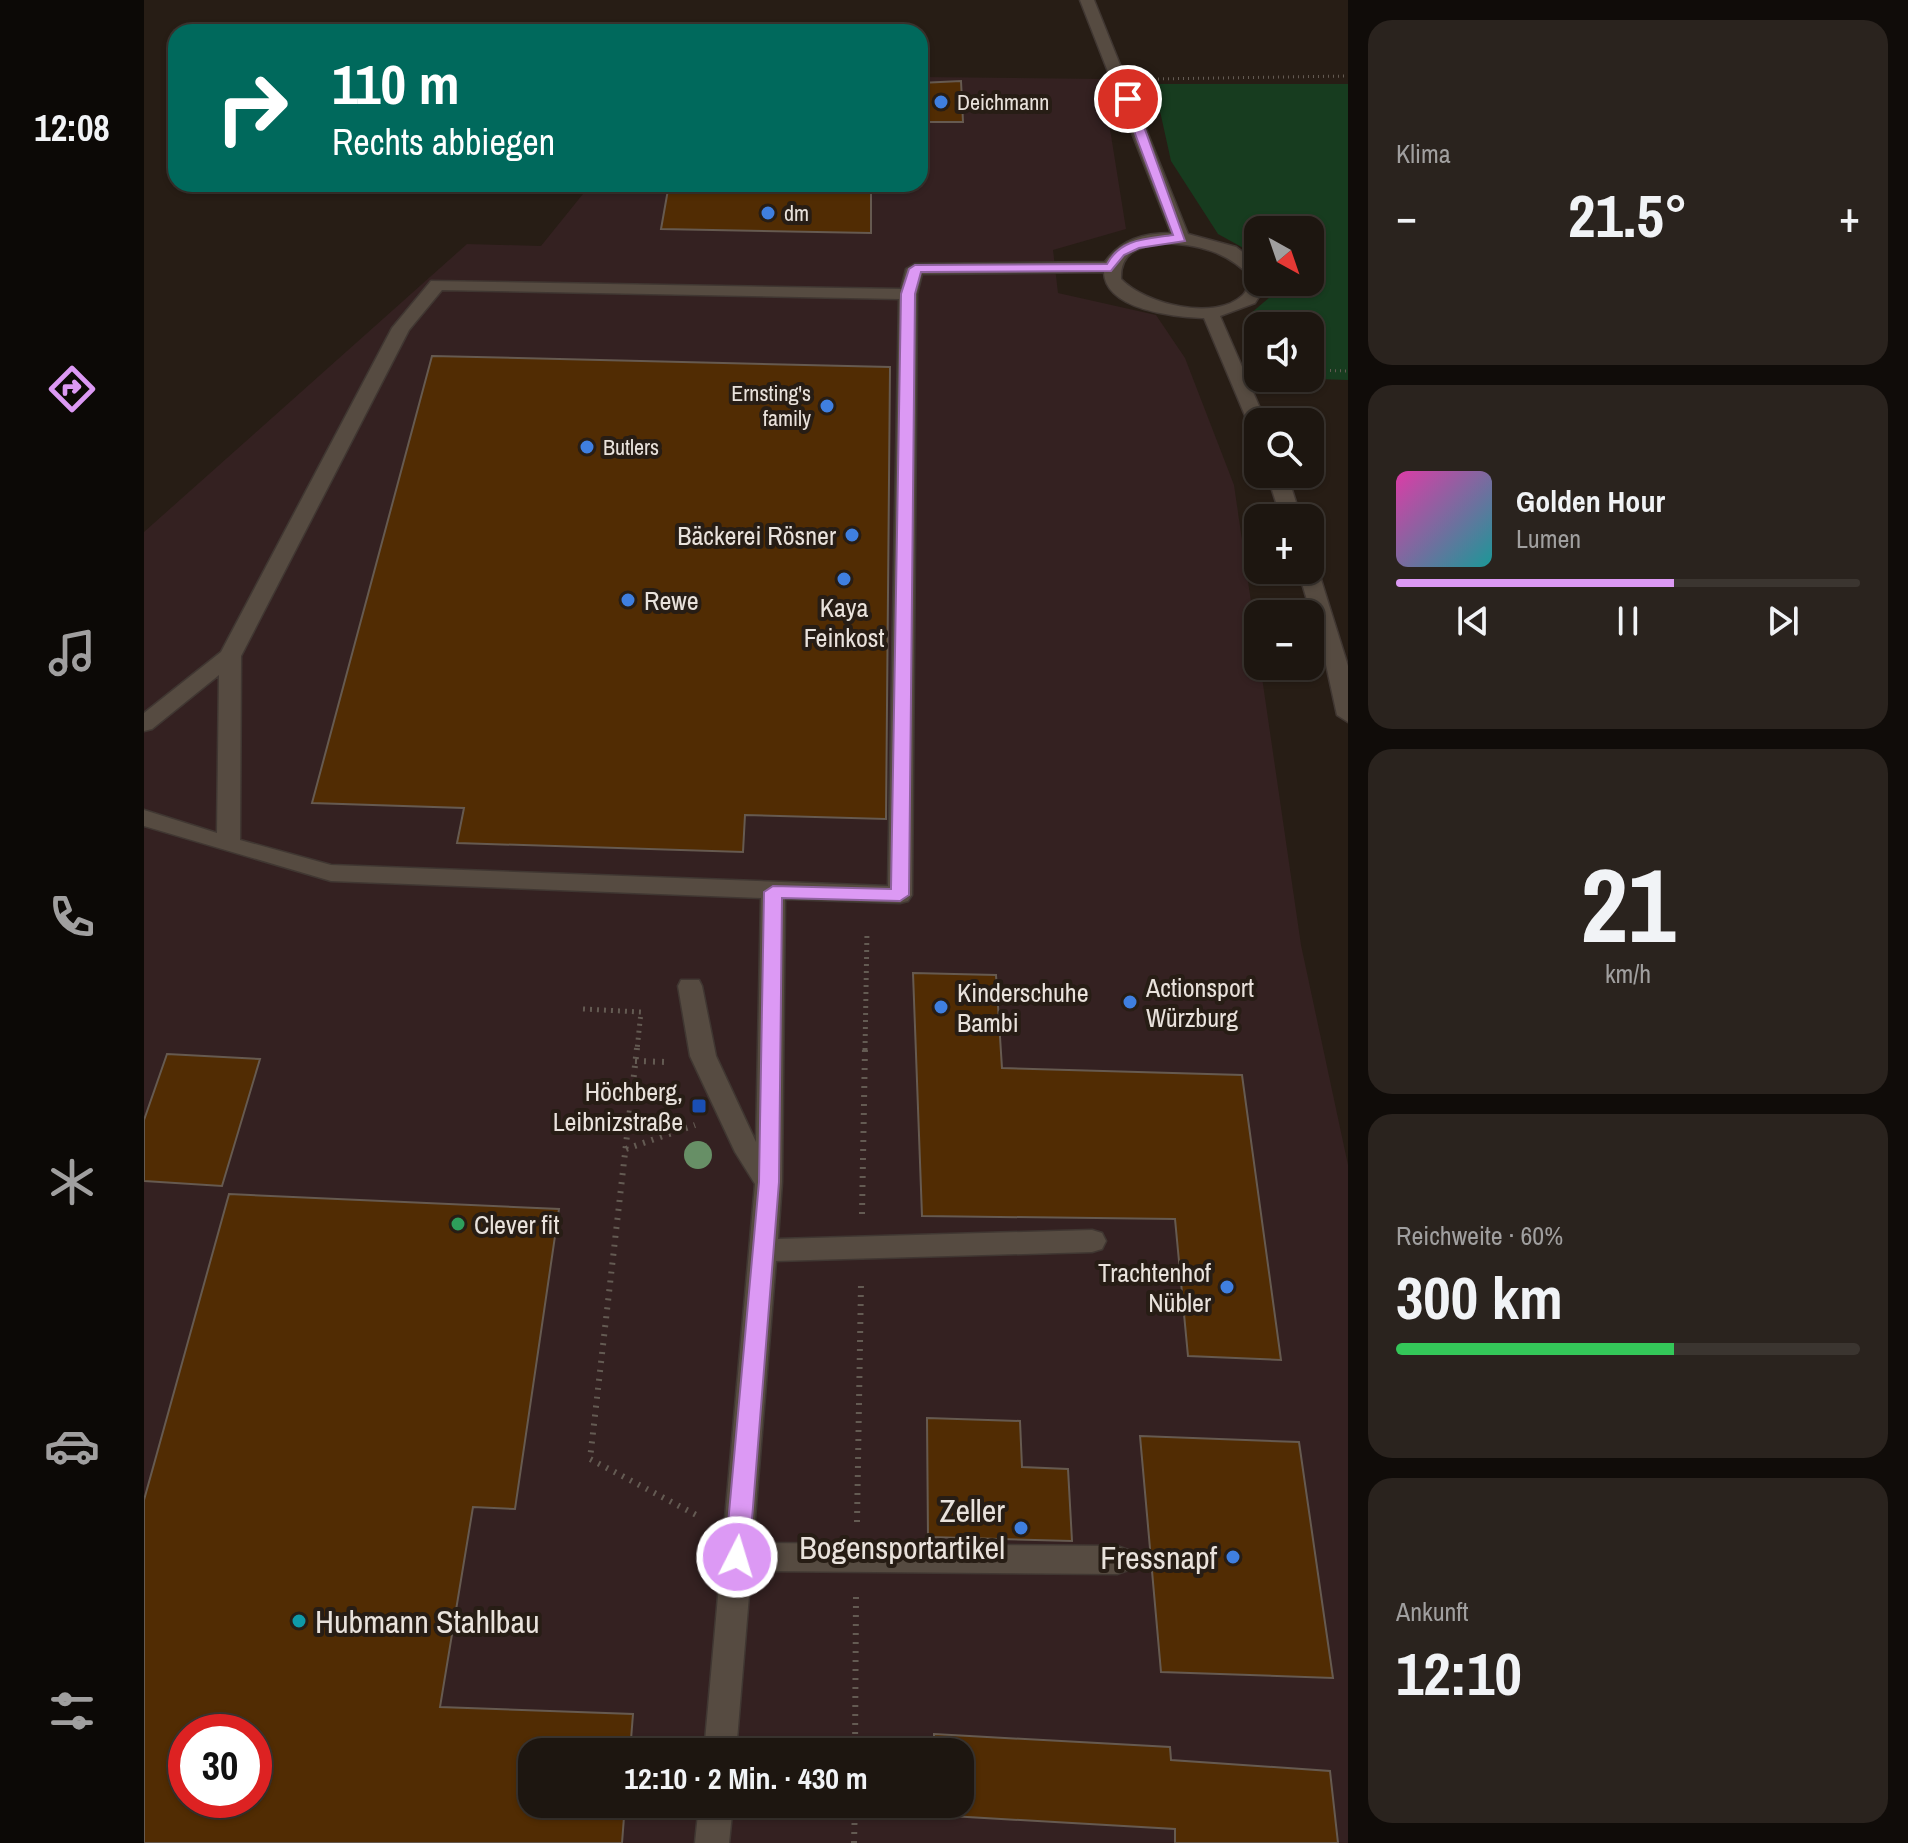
<!DOCTYPE html>
<html lang="de">
<meta charset="utf-8">
<style>
:root{--surface:#1d1610;--page:#2a231e;--text:#f1f3f6;--muted:#a09f9f;--line:#3b3530;--accent:#dc99f4}
body{margin:0;font-family:"Archivo Narrow",sans-serif;background:var(--page);color:var(--text);height:100vh;display:flex;flex-direction:column;font-size:30px;white-space:nowrap}
*{box-sizing:border-box;margin:0}
p{font-size:26px;color:var(--muted)}
.icon{flex:none;width:44px;height:44px;fill:none;stroke:currentColor;stroke-width:2;stroke-linecap:round;stroke-linejoin:round}
.map{position:relative;flex:1;overflow:hidden}
.details{display:flex;flex-direction:column;gap:20px;padding:20px;background:#100c09;width:560px}
.details>*{flex:none}
.guide{position:absolute;left:24px;top:24px;width:760px;height:168px;border-radius:24px;box-shadow:0 2px 6px #0004,0 0 0 2px var(--line);background:#00695c;color:#fff;overflow:hidden}
.needle{width:52px;rotate:140deg}
.fabs{position:absolute;left:1100px;top:216px;display:grid;gap:16px}
.fabs a{display:grid;place-items:center;width:80px;height:80px;border-radius:16px;background:var(--surface);box-shadow:0 2px 6px #0004,0 0 0 2px var(--line);font-size:40px}
.speed{position:absolute;left:24px;top:1714px;display:flex;gap:16px;font-size:40px;font-weight:700;text-align:center}
.speed>*{display:grid;place-content:center;width:104px;height:104px;border-radius:50%;background:var(--surface);box-shadow:0 2px 6px #0004,0 0 0 2px var(--line);line-height:1}
.speed .limit{border:12px solid #d22;background:#fff;color:#111}
.pin{position:absolute;display:grid;place-items:center;width:68px;height:68px;color:#fff;margin:-34px;border:4px solid #fff;border-radius:50%;box-shadow:0 2px 8px #0007}
.me{position:absolute;width:88px;margin:-44px;rotate:5deg;stroke-linejoin:round;filter:drop-shadow(0 0 6px #0008)}
.turn{display:flex;align-items:center;gap:28px;height:168px;padding:0 32px;font-size:36px}
.turn .icon{width:104px;height:104px;stroke-width:2.5}
.turn b{display:block;font-size:56px;line-height:68px}
.big{font-size:60px;font-weight:800;line-height:1.1}
.details .tile{flex:1;display:flex;flex-direction:column;justify-content:center;gap:12px;min-width:0;padding:0 28px;border-radius:24px;background:var(--page)}
.details .dial{align-items:center;gap:0}
.dial b{font-size:104px;line-height:1}
.song{display:flex;align-items:center;gap:24px}
.cover{width:96px;height:96px;border-radius:12px;background:linear-gradient(135deg,hsl(320 70% 55%),hsl(180 70% 35%))}
.played{height:8px;border-radius:4px;background:linear-gradient(90deg,var(--accent) 60%,var(--line) 60%)}
.keys{display:flex;justify-content:space-around;direction:ltr}
.heat{display:flex;justify-content:space-between;align-items:center;font-size:44px;direction:ltr}
.charge{height:12px;border-radius:6px;background:linear-gradient(90deg,#34c759 60%,var(--line) 0)}
.trip{position:absolute;left:374px;top:1738px;width:456px;height:80px;border-radius:24px;background:var(--surface);box-shadow:0 2px 6px #0004,0 0 0 2px var(--line);font-weight:800;line-height:80px;text-align:center}
main{display:flex;flex:1;min-height:0}
.menu{display:flex;flex-direction:column;width:144px;justify-content:space-around;align-items:center;background:#0c0906;color:var(--muted)}
.menu .icon{width:56px;height:56px}
.menu .active{color:var(--accent)}
.menu b{font-size:36px;color:var(--text)}
.map>svg:first-child{display:block}
.commercial{fill:#342121;fill-rule:evenodd}
.green{fill:#173c1f}
.building{fill:#512c03;stroke:#665a50;stroke-width:2;fill-rule:evenodd}
.lines{fill:none;stroke-linecap:round;stroke-linejoin:round}
.minor-casing{stroke:#403732;stroke-width:3}
.path-far2{stroke:#645b53;stroke-width:3;stroke-dasharray:1 4;stroke-linecap:butt}
.path-far1{stroke:#645b53;stroke-width:5;stroke-dasharray:2 5;stroke-linecap:butt}
.path{stroke:#645b53;stroke-width:6;stroke-dasharray:2 7;stroke-linecap:butt}
.minor{fill:#564b41;fill-rule:evenodd}
.tree{fill:#678f66}
.route{fill:#dc99f4;stroke:#8f639f;stroke-width:2}
.shop-dot{fill:#3f7fe0;stroke:#271d15;stroke-width:3}
.transit-dot{fill:#1a4fb4;stroke:#271d15;stroke-width:3}
.leisure-dot{fill:#2e9e5b;stroke:#271d15;stroke-width:3}
.culture-dot{fill:#0f9aa8;stroke:#271d15;stroke-width:3}
.labels{text-anchor:middle;dominant-baseline:central;stroke-width:8;stroke-linejoin:round;paint-order:stroke}
.far-poi-label{font-size:22px;fill:#e9e2dc;stroke:#271d15;text-anchor:start}
.poi-label{font-size:26px;fill:#e9e2dc;stroke:#271d15;text-anchor:start}
.near-poi-label{font-size:32px;fill:#e9e2dc;stroke:#271d15;text-anchor:end}
</style>
<main>
<nav class="menu">
<b>12:08</b>
<svg class="icon active" aria-label="directions" viewBox="0 0 24 24"><path d="M12 3l9 9-9 9-9-9zM9 14v-3h6M13 9l2 2-2 2"/></svg>
<svg class="icon" aria-label="music" viewBox="0 0 24 24"><path d="M9 18V5l10-2v13"/><circle cx="6" cy="18" r="3"/><circle cx="16" cy="16" r="3"/></svg>
<svg class="icon" aria-label="phone" viewBox="0 0 24 24"><path d="M5 4h4l2 5-3 2q2 4 5 5l2-3 5 2v4C11 20 4 13 5 4z"/></svg>
<svg class="icon" aria-label="climate" viewBox="0 0 24 24"><path d="M12 3v18M4 7l16 10M4 17L20 7"/></svg>
<svg class="icon" aria-label="car" viewBox="0 0 24 24"><path d="M5 17H2v-5l4-1 3-4h7l3 4 3 1v5h-3M9 17h6M6 11h13"/><circle cx="7" cy="17" r="2"/><circle cx="17" cy="17" r="2"/></svg>
<svg class="icon" aria-label="filters" viewBox="0 0 24 24"><path d="M4 7h16M4 17h16"/><circle cx="9" cy="7" r="2"/><circle cx="15" cy="17" r="2"/></svg>
</nav>
<div class="map">
<svg width="1204" height="1843" viewBox="0 0 1204 1843">
<rect width="100%" height="100%" fill="#271d15"/>
<path class="commercial" d="M776,77L958,79L982,229L909,250L914,293L1012,315L1041,358L1090,485L1157,945L1204,1165V1843H0V532L323,244L397,246L447,184H776ZM42,1732H110V1800H42ZM388,1752H816V1804H388Z"/>
<path class="green" d="M1204,84V380L1140,378H1166V326H1114V352L1100,319L1126,297L1131,282H1166V230H1114V256L1074,234L1027,161L1010,84Z"/>
<path class="building" d="M817,81L819,122H776V83Z
M525,184H727V233L517,229Z
M288,356L746,367L742,819L601,815L599,852L313,843L320,808L168,803Z
M769,973L852,975L858,1068L1098,1075L1137,1360L1044,1356L1031,1219L778,1216Z
M23,1054L116,1059L78,1186L0,1181V1120Z
M85,1194L415,1209L371,1509L329,1507L296,1707L489,1714L486,1752H388V1804H481L478,1843H0V1500ZM42,1732H110V1800H42Z
M783,1418L876,1421L878,1467L924,1469L928,1541L784,1537Z
M996,1436L1155,1442L1189,1678L1017,1672Z
M790,1734L1026,1747L1027,1760L1186,1771L1194,1843H1031V1829L790,1815V1804H816V1752H790Z"/>
<g class="lines">
<defs>
<path id="minor" d="M936,0H950L1044,234L1092,247L1114,264V282H1124L1111,303L1076,316L1122,422H1114V431L1105,425L1060,318C1031,317 961,310 960,272L778,274L773,294L768,895L764,901L756,903L641,899L638,1182L634,1239L948,1230L958,1233L962,1241L958,1249L948,1252L632,1261L609,1543L973,1546L984,1550L988,1560L984,1570L973,1574L607,1571L592,1752H560L611,1184L591,1152L546,1056L534,986L537,980H555L558,986L572,1056L612,1142L617,898L187,881L0,826V810L73,833L75,675L8,729L0,731V713L77,652L248,328L287,281L757,289L762,269L771,264L961,262C977,240 999,233 1027,233ZM1017,243C1054,244 1083,251 1109,279C1105,283 1103,291 1099,295C1071,322 1001,304 977,279C976,253 993,247 1017,243ZM298,290L755,299L744,886L187,865L96,840L97,656L265,330Z
M1123,474H1143L1157,518H1137Z
M1166,564L1174,570L1204,666V722L1193,715L1181,660L1154,570H1166Z
M555,1804H589L585,1843H551Z"/>
</defs>
<use href="#minor" class="minor-casing"/>
<path class="path-far2" d="M1009,79L1204,76
M1166,370L1204,371"/>
<path class="path-far1" d="M439,1009L497,1012L493,1050
M721,1050L723,931"/>
<path class="path" d="M493,1048L446,1459L556,1517
M491,1061L522,1062
M482,1149L551,1125
M718,1214L721,1048
M713,1522L717,1284
M711,1752L712,1596
M710,1843L711,1804"/>
<use href="#minor" class="minor"/>
</g>
<circle class="tree" cx="554" cy="1155" r="14"/>
<path class="route" d="M984,95L990,99L1041,241L995,248L980,255L967,271L777,272L771,294L765,895L756,901L638,898L635,1182L605,1557L601,1564L593,1567L585,1564L581,1557L615,1182L620,892L629,886L747,889L757,294L765,269L771,265L963,264C977,238 1003,239 1029,235L978,99Z"/>
<g class="shop-dot">
<circle cx="797" cy="102" r="8"/>
<circle cx="624" cy="213" r="8"/>
<circle cx="683" cy="406" r="8"/>
<circle cx="443" cy="447" r="8"/>
<circle cx="708" cy="535" r="8"/>
<circle cx="700" cy="579" r="8"/>
<circle cx="484" cy="600" r="8"/>
<circle cx="986" cy="1002" r="8"/>
<circle cx="797" cy="1007" r="8"/>
<circle cx="1083" cy="1287" r="8"/>
<circle cx="877" cy="1528" r="8"/>
<circle cx="1089" cy="1557" r="8"/>
</g>
<rect class="transit-dot" x="547" y="1098" width="16" height="16" rx="4"/>
<circle class="leisure-dot" cx="314" cy="1224" r="8"/>
<circle class="culture-dot" cx="155" cy="1621" r="8"/>
<g class="labels">
<g class="far-poi-label">
<text x="813" y="102">Deichmann</text>
<text x="640" y="213">dm</text>
<text x="667" y="393" text-anchor="end">Ernsting's<tspan x="667" dy="25">family</tspan></text>
<text x="459" y="447">Butlers</text>
</g>
<g class="poi-label">
<text x="692" y="535" text-anchor="end">Bäckerei Rösner</text>
<text x="500" y="600">Rewe</text>
<text x="700" y="607" text-anchor="middle">Kaya<tspan x="700" dy="30">Feinkost</tspan></text>
<text x="1002" y="987">Actionsport<tspan x="1002" dy="30">Würzburg</tspan></text>
<text x="813" y="992">Kinderschuhe<tspan x="813" dy="30">Bambi</tspan></text>
<text x="539" y="1091" text-anchor="end">Höchberg,<tspan x="539" dy="30">Leibnizstraße</tspan></text>
<text x="330" y="1224">Clever fit</text>
<text x="1067" y="1272" text-anchor="end">Trachtenhof<tspan x="1067" dy="30">Nübler</tspan></text>
</g>
<g class="near-poi-label">
<text x="861" y="1510">Zeller<tspan x="861" dy="37">Bogensportartikel</tspan></text>
<text x="1073" y="1557">Fressnapf</text>
<text x="171" y="1621" text-anchor="start">Hubmann Stahlbau</text>
</g>
</g>
</svg>
<div class="fabs">
<a><svg class="needle" viewBox="-14 -14 28 28"><path d="M0-13l5 13h-10z" fill="#e53935"/><path d="M0 13l5-13h-10z" fill="#a09f9f"/></svg></a>
<a><svg class="icon" aria-label="sound" viewBox="0 0 24 24"><path d="M4 9h4l5-4v14l-5-4H4zM17 9q2 3 0 6"/></svg></a>
<a><svg class="icon" aria-label="search" viewBox="0 0 24 24"><circle cx="10" cy="10" r="6"/><path d="M15 15l6 6"/></svg></a>
<a>+</a>
<a>−</a>
</div>
<div class="speed"><div class="limit">30</div></div>
<div class="pin" style="left:984px;top:99px;background:#d93025"><svg class="icon" aria-label="arrive" viewBox="0 0 24 24"><path d="M6 21V4h12l-3 4 3 4H6"/></svg></div>
<svg class="me" style="left:593px;top:1557px" viewBox="-20 -20 40 40"><circle r="17" fill="#dc99f4" stroke="#fff" stroke-width="3"/><path d="M0-11L8 9 0 5-8 9z" fill="#fff"/></svg>
<div class="trip">12:10 · 2 Min. · 430 m</div>
<div class="guide">
<div class="turn"><svg class="icon" aria-label="right" viewBox="0 0 24 24"><path d="M7 20v-9h11M14 6l5 5-5 5"/></svg><div><b>110 m</b>Rechts abbiegen</div></div>
</div>
</div>
<section class="details">
<div class="tile"><p>Klima</p>
<div class="heat"><a>−</a><b class="big">21.5°</b><a>+</a></div>
</div>
<div class="tile">
<div class="song"><i class="cover"></i><div><b>Golden Hour</b><p>Lumen</p></div></div>
<div class="played"></div>
<div class="keys"><svg class="icon" aria-label="previous" viewBox="0 0 24 24"><path d="M18 5L8 12l10 7zM5 5v14"/></svg><svg class="icon" aria-label="pause" viewBox="0 0 24 24"><path d="M8 5v14M16 5v14"/></svg><svg class="icon" aria-label="next" viewBox="0 0 24 24"><path d="M6 5l10 7-10 7zM19 5v14"/></svg></div>
</div>
<div class="tile dial"><b>21</b><p>km/h</p></div>
<div class="tile"><p>Reichweite · 60%</p><b class="big">300 km</b><div class="charge"></div></div>
<div class="tile"><p>Ankunft</p><b class="big">12:10</b></div>
</section>
</main>
